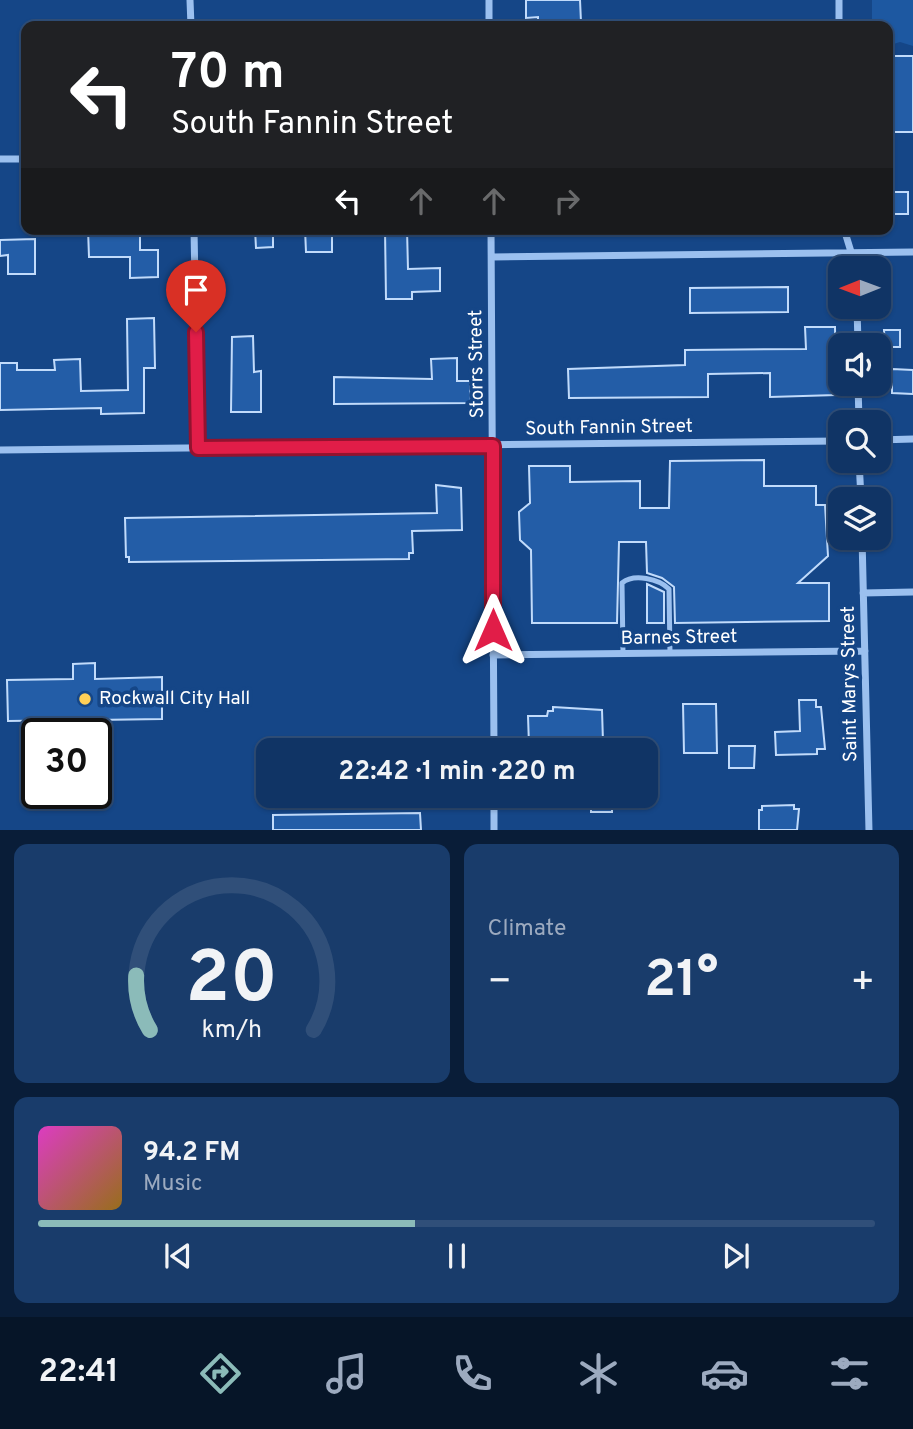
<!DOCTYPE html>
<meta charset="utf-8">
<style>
:root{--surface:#103465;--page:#193c6b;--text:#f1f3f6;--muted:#9caabf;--line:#304f79;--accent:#8bbbb9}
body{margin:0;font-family:Overpass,sans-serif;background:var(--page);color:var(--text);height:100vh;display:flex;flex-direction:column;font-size:26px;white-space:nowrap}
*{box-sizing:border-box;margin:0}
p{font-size:23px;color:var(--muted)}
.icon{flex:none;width:38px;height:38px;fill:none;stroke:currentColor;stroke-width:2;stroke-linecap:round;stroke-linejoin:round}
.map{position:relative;height:830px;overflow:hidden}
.details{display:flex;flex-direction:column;gap:14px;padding:14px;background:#091d38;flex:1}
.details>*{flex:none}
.banner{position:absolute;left:21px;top:21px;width:872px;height:214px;border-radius:14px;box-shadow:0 2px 5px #0004,0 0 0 2px var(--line);background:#202124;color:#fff;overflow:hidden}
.needle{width:46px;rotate:269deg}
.controls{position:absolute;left:828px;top:256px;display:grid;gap:14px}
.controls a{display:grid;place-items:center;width:63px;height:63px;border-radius:14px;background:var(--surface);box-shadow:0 2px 5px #0004,0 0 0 2px var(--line);font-size:35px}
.speed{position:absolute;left:21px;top:718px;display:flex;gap:14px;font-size:35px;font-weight:700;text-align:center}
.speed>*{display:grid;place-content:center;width:91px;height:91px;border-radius:50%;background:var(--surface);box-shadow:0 2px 5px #0004,0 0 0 2px var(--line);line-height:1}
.speed .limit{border:4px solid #111;border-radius:10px;background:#fff;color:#111}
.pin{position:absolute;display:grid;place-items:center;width:60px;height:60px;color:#fff;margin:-72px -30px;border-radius:50% 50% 50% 0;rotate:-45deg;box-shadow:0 0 7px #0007}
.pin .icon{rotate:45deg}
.me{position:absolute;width:77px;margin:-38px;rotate:0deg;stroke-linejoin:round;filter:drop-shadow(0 0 5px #0008)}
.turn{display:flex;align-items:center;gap:24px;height:147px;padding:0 35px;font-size:32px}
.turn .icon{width:91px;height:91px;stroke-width:2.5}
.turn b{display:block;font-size:49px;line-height:60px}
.lanes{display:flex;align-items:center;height:66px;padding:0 35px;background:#0003;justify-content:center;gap:35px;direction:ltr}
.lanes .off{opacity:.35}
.big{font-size:52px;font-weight:700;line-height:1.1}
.details .card{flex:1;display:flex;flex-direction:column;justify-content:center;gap:10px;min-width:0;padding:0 24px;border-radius:14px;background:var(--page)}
.details .dial{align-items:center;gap:0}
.dial svg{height:182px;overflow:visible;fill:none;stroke:var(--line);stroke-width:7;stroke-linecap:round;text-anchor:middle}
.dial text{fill:var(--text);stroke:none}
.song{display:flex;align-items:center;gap:21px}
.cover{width:84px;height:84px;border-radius:10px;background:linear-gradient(135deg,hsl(310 70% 55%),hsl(40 70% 35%))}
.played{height:7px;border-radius:4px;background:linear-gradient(90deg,var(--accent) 45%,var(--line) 45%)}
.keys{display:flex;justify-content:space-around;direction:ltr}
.heat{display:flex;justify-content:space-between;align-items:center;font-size:38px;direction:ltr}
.details .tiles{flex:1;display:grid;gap:14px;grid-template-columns:1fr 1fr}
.card:last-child{grid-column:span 2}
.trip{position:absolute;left:256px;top:738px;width:402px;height:70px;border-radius:14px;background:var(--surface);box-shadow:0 2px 5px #0004,0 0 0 2px var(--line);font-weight:700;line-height:70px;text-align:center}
.menu{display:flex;height:112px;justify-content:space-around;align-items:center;background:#061528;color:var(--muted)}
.menu .icon{width:49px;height:49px}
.menu .active{color:var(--accent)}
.menu b{font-size:32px;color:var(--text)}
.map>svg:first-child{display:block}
.green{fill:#1d58a1}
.building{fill:#235da7;stroke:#c1dbfb;stroke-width:2}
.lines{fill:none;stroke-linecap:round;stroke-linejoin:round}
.service{stroke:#9bc0ef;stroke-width:5}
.minor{stroke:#9bc0ef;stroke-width:7}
.route-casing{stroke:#92132f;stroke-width:18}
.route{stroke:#e11d48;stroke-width:12}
.poi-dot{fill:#ffd058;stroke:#154687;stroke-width:2.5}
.labels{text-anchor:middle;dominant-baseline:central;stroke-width:7;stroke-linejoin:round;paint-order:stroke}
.street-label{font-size:19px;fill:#fff;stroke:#154687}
.poi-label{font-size:19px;fill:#fff;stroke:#154687;text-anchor:start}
</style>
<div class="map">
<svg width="913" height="831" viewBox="0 0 913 831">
<rect width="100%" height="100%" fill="#154687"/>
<path class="green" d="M872,0H913V46L900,42L887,46V26H868L872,19Z"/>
<path class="building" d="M526,0H580L581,22L538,23V17L526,18Z
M887,56H913V132H887Z
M887,192H908V214H887Z
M88,229H140V250H158V277L130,278V257H89Z
M255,229H273V247L256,248Z
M305,229H332V252H306Z
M385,229H407L408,269L440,268V291L412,292V299H386Z
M35,239V274H8V255L0,256V240Z
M788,287V312L690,313V288Z
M154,318L155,368H144V413L101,414V408L0,410V363H17V370H55L54,360L80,359L81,391L128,390L127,319Z
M805,327H835L836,395L770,397V373L708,374V397L569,398L568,369L685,365V350L806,349Z
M884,330H900V347H885Z
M253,336L254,372L261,371V412H231L232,337Z
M457,358V381H470L471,403L334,404V377L432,379L431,359Z
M892,369L913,370V394L892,393Z
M764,460V486H816V505H825L828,556L798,583H829V621L675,623L674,587L662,578L647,573L646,542H619L617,623H532L531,550L520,540L519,512L530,503L529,466H570V482L640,481V508H669L670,461Z
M436,485L461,488L462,530L412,531L413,553H409V559L129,562V557H126L125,518L437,513Z
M647,584L664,592V623H647Z
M95,663V679L162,677V719L95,720V733H75V720L8,721L7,680L73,679V664Z
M799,700H816V707H821L825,749H817V754L776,755L775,732L800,731Z
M683,704H716L717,753H684Z
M553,707L602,710L603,742H582V747L529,745L528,716H547L548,711H553Z
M729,746H755L754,768H729Z
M591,796H612V812H591Z
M794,805V809H799L797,830H759V810H762V806Z
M420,813L421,830H273V815Z"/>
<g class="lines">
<path class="service" d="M623,654L622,583C634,573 659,579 669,589L670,653"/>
<path class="minor" d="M190,0L191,26
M489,0V26
M839,0V26
M0,159H26
M194,229L198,448
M491,229L494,751
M844,229L856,268
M492,257L913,252
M857,306L858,345
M858,383L859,422
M878,440L913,439
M0,450L840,441
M859,460L861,499
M862,537L869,831
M863,593L913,592
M493,655L865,651
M494,796V831"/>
</g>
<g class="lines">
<defs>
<path id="route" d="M196,332L198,448L493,446V630"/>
</defs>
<use href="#route" class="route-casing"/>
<use href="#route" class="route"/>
</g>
<circle class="poi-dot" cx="85" cy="699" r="7"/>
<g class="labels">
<g class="street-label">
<text transform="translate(477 364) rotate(-91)">Storrs Street</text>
<text transform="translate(609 428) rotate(-1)">South Fannin Street</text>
<text transform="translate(679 638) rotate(-1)">Barnes Street</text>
<text transform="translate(850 684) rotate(-91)">Saint Marys Street</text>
</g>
<g class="poi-label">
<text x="99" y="699">Rockwall City Hall</text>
</g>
</g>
</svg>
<div class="controls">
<a><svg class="needle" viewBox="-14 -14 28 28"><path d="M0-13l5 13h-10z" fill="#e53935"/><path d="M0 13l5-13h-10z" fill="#9caabf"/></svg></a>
<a><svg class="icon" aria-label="sound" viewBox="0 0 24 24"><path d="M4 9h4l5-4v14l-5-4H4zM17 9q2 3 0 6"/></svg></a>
<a><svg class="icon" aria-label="search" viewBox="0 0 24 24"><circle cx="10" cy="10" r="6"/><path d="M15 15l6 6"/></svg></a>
<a><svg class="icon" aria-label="layers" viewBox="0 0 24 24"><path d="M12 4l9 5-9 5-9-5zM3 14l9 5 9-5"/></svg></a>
</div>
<div class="speed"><div class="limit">30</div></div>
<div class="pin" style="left:196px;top:332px;background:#d93025"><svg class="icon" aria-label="arrive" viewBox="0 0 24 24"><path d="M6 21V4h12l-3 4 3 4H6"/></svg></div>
<svg class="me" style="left:493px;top:630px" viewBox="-20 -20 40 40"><path d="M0-17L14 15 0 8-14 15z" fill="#e11d48" stroke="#fff" stroke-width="4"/></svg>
<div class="trip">22:42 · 1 min · 220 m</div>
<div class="banner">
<div class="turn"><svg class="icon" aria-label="left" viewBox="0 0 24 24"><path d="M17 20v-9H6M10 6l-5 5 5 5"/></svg><div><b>70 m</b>South Fannin Street</div></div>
<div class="lanes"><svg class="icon" aria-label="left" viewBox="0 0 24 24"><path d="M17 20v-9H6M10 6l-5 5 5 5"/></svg><svg class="icon off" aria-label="ahead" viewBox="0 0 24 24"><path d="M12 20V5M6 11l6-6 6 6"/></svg><svg class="icon off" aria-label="ahead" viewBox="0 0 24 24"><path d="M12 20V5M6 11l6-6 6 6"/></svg><svg class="icon off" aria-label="right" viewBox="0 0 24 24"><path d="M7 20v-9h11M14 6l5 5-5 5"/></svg></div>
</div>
</div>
<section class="details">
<div class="tiles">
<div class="card dial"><svg viewBox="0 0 100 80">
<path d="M14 69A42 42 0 1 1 86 69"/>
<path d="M14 69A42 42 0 0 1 8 45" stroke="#8bbbb9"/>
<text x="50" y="56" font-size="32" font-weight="700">20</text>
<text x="50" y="72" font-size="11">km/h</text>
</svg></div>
<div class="card"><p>Climate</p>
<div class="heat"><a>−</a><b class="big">21°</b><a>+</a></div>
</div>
<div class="card">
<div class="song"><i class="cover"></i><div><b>94.2 FM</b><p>Music</p></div></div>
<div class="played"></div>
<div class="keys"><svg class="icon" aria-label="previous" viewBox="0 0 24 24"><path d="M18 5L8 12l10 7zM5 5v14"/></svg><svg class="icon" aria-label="pause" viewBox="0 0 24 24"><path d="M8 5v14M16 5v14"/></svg><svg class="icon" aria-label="next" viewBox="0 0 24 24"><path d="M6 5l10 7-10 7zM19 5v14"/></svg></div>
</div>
</div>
</section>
<nav class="menu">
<b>22:41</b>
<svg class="icon active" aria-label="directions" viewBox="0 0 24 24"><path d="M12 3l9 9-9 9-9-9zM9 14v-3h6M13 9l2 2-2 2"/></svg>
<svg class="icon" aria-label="music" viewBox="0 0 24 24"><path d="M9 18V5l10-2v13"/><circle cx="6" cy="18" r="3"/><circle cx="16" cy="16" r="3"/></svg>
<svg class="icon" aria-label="phone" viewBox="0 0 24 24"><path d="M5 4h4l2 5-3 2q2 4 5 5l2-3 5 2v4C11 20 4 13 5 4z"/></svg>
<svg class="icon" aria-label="climate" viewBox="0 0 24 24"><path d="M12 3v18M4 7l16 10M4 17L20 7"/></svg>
<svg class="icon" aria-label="car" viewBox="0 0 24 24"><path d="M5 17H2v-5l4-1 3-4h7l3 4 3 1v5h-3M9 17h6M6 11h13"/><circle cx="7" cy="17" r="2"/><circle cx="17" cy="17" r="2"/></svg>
<svg class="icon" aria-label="filters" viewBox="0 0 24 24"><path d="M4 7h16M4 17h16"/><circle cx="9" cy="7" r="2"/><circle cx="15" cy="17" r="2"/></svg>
</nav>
